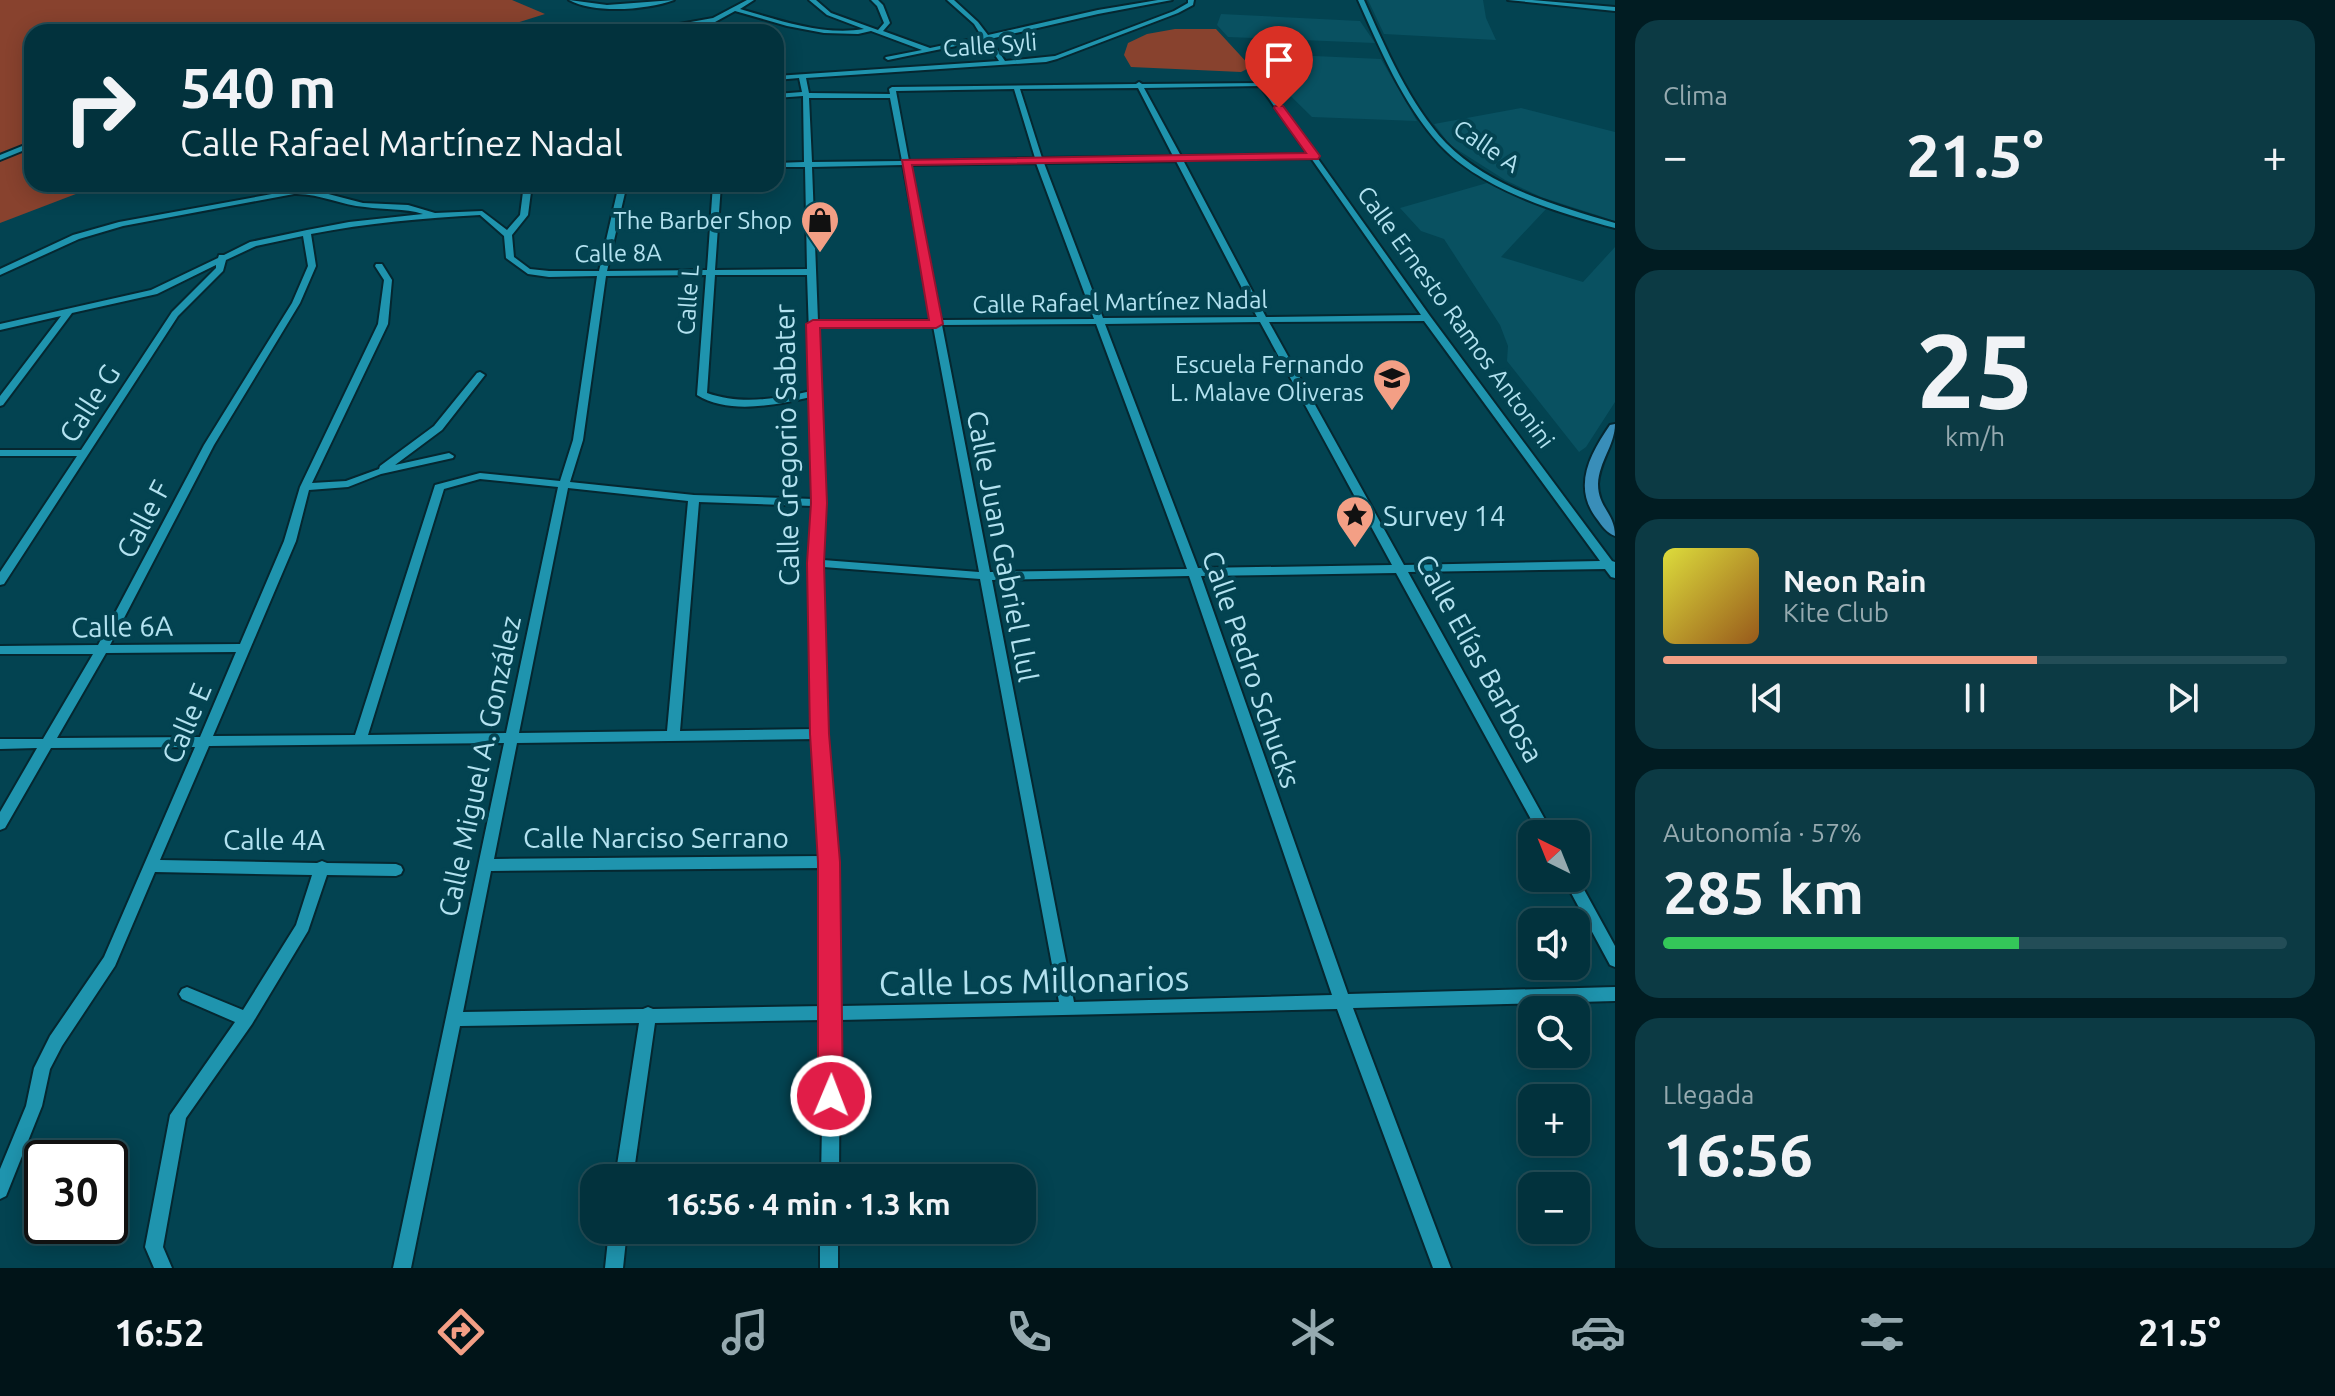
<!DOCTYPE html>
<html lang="es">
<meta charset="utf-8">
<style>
:root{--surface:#02323d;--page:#0c3a44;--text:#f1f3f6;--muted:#96aab0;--line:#234d57;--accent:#f39f85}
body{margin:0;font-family:Ubuntu,sans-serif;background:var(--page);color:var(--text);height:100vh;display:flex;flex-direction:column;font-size:30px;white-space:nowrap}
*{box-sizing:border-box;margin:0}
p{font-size:26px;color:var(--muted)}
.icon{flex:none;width:44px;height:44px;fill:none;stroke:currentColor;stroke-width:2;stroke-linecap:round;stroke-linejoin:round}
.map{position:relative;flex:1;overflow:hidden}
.side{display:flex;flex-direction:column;gap:20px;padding:20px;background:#011c22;width:720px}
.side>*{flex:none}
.top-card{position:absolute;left:24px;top:24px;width:760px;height:168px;border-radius:24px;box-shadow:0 4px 20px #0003,0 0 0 2px var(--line);background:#02323d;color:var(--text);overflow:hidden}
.needle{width:52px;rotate:317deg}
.controls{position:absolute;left:1518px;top:820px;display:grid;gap:16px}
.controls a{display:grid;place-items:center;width:72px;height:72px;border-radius:16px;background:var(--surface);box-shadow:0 4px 20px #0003,0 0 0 2px var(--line);font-size:40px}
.speed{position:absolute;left:24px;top:1140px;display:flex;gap:16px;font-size:40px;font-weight:700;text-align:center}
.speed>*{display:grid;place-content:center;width:104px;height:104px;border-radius:50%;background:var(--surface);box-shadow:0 4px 20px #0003,0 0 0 2px var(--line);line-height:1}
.speed .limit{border:4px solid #111;border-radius:12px;background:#fff;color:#111}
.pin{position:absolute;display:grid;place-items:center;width:68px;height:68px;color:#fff;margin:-82px -34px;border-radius:50% 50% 50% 0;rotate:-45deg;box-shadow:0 0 8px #0007}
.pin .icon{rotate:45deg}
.me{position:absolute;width:88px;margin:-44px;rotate:1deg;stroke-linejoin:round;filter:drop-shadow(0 0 6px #0008)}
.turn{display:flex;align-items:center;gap:28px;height:168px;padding:0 24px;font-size:36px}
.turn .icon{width:104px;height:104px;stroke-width:2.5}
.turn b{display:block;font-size:56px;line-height:68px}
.big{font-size:60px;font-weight:700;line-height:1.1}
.side .widget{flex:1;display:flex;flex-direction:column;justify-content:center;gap:12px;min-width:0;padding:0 28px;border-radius:24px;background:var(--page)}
.side .dial{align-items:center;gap:0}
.dial b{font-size:104px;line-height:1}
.song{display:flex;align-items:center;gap:24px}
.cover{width:96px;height:96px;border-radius:12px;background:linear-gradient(135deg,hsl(60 70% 55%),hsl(30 70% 35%))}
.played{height:8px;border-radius:4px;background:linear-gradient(90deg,var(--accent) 60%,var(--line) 60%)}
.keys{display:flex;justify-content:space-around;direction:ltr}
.heat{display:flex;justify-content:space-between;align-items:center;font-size:44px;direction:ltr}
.charge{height:12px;border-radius:6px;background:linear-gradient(90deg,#34c759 57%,var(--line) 0)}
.trip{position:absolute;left:580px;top:1164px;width:456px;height:80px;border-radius:24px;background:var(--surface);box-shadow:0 4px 20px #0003,0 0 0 2px var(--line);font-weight:700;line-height:80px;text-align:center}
.tabs{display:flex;height:128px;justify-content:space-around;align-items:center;background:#011418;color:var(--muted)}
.tabs .icon{width:56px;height:56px}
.tabs .selected{color:var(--accent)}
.tabs b{font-size:36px;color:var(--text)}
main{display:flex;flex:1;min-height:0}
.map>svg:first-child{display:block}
.built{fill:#095161}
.green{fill:#88422e}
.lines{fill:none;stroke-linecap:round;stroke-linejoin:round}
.street-casing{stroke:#052730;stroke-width:4}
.secondary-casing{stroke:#052730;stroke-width:4}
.street{fill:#1f94ae;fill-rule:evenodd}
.secondary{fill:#398eb9;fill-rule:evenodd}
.route{fill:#e11d48;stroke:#92132f;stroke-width:2}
.labels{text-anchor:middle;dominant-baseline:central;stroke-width:8;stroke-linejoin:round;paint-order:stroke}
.far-street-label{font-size:24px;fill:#b3e2f0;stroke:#034351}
.far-poi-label{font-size:24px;fill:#b3e2f0;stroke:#034351;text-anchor:end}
.street-label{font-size:28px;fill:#b3e2f0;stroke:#034351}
.poi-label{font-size:28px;fill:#b3e2f0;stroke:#034351;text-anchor:start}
.near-street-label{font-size:34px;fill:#b3e2f0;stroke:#034351}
</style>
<main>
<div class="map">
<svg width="1615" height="1268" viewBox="0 0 1615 1268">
<rect width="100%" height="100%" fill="#034351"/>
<path class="built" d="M1368,0H1483L1486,18L1496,40L1384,34Z
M1221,14L1360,21L1375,43L1228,37L1217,25Z
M1247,53L1381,59L1417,121L1312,117Z
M1521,108L1615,132V221L1541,197L1505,180L1450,145L1434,124Z
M1487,183L1547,208L1501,257L1583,282L1615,247V402L1586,447L1579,452L1507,361L1508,346L1500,325L1444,239L1421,231L1400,208Z"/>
<path class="green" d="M0,0H512L545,14L510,25L517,32H32V184H102L0,223Z
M1175,29H1216L1251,67L1241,72L1131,67L1124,55L1128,43L1147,34Z"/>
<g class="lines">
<defs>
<path id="street" d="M569,0L607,5L674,0C647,10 595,14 569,0Z
M747,0H754L740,9C779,20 823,36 864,29L827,15L809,0H816L831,13L878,30L884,23L877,6L871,0H878L883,5L890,23L883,31L930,48L982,37L974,24L947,0H954L978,22L988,35L1098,10L1158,0H1172L1098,14L990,39L1005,61L1055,56L1174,11L1188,3V0H1194L1193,5L1178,13L1057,59L1046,62L806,78L809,93L890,94L889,89L892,87L1136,84L1139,82L1142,84L1264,83L1430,316L1612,561L1615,562V578L1611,577L1605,569L1408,572L1553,834H1539L1396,573L1201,576L1348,994L1615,987V1001L1353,1008L1451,1268H1433L1337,1009L840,1020L839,1178H821L824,1020L655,1023L633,1178H615L639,1023L460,1026L411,1268H393L504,743L209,746L160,860L317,863L322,861L327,863L396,864L401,866L403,870L401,874L396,876L327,875L308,931L252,1024L186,1118L163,1247L172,1268H154L145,1247L170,1115L235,1022L182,999L179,994L182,989L187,987L243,1010L296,925L312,875L155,872L115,966L62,1046L50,1069L42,1106L6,1196L0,1199V1169L26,1106L34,1068L50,1036L104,957L195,747L51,748L5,828L0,830V812L37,748L0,749V739H43L93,654H0V646L98,645L204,445L292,303L308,266L303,236L256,246L226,260L223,271L178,316L4,584L0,585V572L77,456H0V450H81L172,312L216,268V265L157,294L72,313L3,405L0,406V396L61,316L0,330V324L151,290L218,258L219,255H224L250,242L307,230L349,222L423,214C404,208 385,210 365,207C340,205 319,193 294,194L123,226L79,239L0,275V269L73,235L119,222L294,190L309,189L363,203L408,205L435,213L482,211L507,230L520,215L524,184H532L528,215L512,235L514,257L530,269L549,271H599L619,184H627L607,271L707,270L713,184H721L715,270L807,269L805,167H776V163L804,162L803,96L776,98V94L802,92L799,78L776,80V76L999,61L985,40L888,60L885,58L886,57L922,50L871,31L858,34L824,33L787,26L735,11L715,22L650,32H635L713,18ZM1260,86L1308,154L1181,156L1144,88ZM1138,88L1173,156L1042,158L1020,89ZM1014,89L1035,158L909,161L896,91ZM809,98H890L902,161L812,162ZM1311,158L1421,315L1266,317L1183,160ZM1176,161L1257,317L1103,318L1044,163ZM1036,163L1094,319L941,320L910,165ZM903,165L932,320L818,321L812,167ZM480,215L504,236L506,258L528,274L549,277L597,276L573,440L560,481L480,473L435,485L355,735L213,736L296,541L309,490L348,487L381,474L453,458L454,456L449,453L395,465L442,430L485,375L480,372L477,373L434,426L380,466L379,469L346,481L312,483L388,324L392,280L382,264H376L375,266L384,280L378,324L300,487L284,541L240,644L110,645L214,445L300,303L316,266L311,234C367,223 424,218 480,215ZM706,275L697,395C729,415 776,405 811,397L814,499L694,495L570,482L583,440L606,276ZM715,275H807L811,391C776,399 741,405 707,393ZM1424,321L1600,561L1404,565L1269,322ZM1260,322L1392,565L1198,568L1105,324ZM1096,324L1187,569L990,572L942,325ZM933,326L979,572L823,560L824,503L818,327ZM480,479L558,487L506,733L368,735L444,489ZM568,488L688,501L667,731L519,733ZM699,502L813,506L811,560L809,563L811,566L815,729L680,731ZM823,567L980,579L1059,1002L840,1006C839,859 822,714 823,567ZM1189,576L1332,995L1074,1002L992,580ZM236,652L200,737L57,738L106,653ZM816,739L822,856L494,859L517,743ZM822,868L824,1006L653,1009L648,1007L643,1009L463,1012L491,871Z
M1358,0H1364C1385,47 1410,105 1446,143C1489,187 1557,206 1615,223V228C1558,213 1480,189 1439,144C1403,104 1380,49 1358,0Z
M1508,0H1532L1615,7V11Z
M32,142V147L0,160V155Z
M1576,875L1615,946V967L1610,965L1563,878H1576Z
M609,1230H627L623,1268H605Z
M820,1230H838V1268H820Z"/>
<path id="secondary" d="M1615,424C1615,445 1599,461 1598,484C1598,508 1615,513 1615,536C1607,533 1602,526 1597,519C1572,487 1590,454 1610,425Z"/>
</defs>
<use href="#street" class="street-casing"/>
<use href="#secondary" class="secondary-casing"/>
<use href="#street" class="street"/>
<use href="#secondary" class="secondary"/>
</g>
<path class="route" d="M1275,106H1283L1320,156L1318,159L912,165L943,324L936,328H820L827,503L824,563L829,734L840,862L843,1096L839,1104L831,1108L822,1104L818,1096V862L810,734L807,563L811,503L806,324L813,320H929L902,160L1306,153L1274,108Z"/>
<defs>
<symbol id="shop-pin" viewBox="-11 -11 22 30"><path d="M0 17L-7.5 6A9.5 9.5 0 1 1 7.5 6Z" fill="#f39f85" stroke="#034351"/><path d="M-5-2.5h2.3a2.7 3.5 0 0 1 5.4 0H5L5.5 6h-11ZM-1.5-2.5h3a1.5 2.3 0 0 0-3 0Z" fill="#111"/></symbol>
<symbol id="school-pin" viewBox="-11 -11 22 30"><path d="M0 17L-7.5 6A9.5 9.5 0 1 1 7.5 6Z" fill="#f39f85" stroke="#034351"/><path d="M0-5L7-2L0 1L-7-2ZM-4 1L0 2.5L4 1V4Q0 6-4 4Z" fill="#111"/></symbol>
<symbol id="sight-pin" viewBox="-11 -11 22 30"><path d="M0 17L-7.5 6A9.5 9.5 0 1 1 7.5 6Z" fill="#f39f85" stroke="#034351"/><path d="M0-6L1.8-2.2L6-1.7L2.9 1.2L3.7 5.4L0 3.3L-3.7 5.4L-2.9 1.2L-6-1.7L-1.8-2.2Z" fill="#111"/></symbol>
</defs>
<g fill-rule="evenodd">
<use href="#shop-pin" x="798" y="198" width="44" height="60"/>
<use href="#school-pin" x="1370" y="356" width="44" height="60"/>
<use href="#sight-pin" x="1333" y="493" width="44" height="60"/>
</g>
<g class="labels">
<g class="far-street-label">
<text transform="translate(990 45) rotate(-4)">Calle Syli</text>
<text transform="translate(1487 146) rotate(34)">Calle A</text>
<text transform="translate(618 253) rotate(-1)">Calle 8A</text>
<text transform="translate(688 300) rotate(-86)">Calle L</text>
<text transform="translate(1120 302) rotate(-1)">Calle Rafael Martínez Nadal</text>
<text transform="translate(1456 317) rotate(54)">Calle Ernesto Ramos Antonini</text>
</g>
<g class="far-poi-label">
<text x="792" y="220">The Barber Shop</text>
<text x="1364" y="364">Escuela Fernando<tspan x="1364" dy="28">L. Malave Oliveras</tspan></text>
</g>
<g class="street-label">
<text transform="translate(89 403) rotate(-57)">Calle G</text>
<text transform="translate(786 445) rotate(-91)">Calle Gregorio Sabater</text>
<text transform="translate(143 519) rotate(-62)">Calle F</text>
<text transform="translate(1003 546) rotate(79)">Calle Juan Gabriel Llul</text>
<text transform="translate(122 626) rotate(-1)">Calle 6A</text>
<text transform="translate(1480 658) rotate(61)">Calle Elías Barbosa</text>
<text transform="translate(1252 669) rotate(71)">Calle Pedro Schucks</text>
<text transform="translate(186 723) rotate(-67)">Calle E</text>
<text transform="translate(479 766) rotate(-78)">Calle Miguel A. González</text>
<text x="656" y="837">Calle Narciso Serrano</text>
<text x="274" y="839">Calle 4A</text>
</g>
<g class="poi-label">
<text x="1383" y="515">Survey 14</text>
</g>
<g class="near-street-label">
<text transform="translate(1034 980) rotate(-1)">Calle Los Millonarios</text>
</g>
</g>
</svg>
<div class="controls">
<a><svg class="needle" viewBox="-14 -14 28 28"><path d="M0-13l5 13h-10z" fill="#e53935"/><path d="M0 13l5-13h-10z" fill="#96aab0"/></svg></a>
<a><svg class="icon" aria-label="sound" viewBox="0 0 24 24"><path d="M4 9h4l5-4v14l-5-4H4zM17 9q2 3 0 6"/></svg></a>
<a><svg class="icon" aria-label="search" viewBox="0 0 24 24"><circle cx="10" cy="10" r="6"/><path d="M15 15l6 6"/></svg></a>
<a>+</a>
<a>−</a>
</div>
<div class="speed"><div class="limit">30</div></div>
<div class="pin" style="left:1279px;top:108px;background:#d93025"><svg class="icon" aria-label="arrive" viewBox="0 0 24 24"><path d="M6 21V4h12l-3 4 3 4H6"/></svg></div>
<svg class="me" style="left:831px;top:1096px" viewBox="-20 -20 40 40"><circle r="17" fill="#e11d48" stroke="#fff" stroke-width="3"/><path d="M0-11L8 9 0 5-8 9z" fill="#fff"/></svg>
<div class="trip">16:56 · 4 min · 1.3 km</div>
<div class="top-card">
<div class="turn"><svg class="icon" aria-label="right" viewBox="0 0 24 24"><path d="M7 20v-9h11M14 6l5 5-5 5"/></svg><div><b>540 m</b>Calle Rafael Martínez Nadal</div></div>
</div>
</div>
<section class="side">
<div class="widget"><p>Clima</p>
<div class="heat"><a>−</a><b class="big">21.5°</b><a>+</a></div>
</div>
<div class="widget dial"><b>25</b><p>km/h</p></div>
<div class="widget">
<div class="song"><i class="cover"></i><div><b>Neon Rain</b><p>Kite Club</p></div></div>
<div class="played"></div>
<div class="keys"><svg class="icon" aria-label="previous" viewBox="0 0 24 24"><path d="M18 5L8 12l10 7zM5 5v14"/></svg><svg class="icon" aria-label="pause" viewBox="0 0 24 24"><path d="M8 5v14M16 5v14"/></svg><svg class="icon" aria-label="next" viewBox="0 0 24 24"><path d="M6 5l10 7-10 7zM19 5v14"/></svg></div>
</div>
<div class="widget"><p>Autonomía · 57%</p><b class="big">285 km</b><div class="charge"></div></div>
<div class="widget"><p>Llegada</p><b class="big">16:56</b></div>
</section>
</main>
<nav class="tabs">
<b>16:52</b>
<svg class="icon selected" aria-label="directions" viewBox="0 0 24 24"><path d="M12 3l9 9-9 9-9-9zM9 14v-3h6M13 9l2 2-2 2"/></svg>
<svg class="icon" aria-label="music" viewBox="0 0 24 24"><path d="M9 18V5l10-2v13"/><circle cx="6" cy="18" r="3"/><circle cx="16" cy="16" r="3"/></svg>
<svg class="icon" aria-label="phone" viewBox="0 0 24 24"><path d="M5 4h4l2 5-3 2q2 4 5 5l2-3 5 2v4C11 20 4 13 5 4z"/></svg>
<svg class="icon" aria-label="climate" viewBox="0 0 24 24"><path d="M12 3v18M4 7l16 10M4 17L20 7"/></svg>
<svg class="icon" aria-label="car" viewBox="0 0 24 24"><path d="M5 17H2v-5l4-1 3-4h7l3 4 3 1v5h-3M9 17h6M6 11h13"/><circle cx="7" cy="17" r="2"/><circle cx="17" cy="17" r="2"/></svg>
<svg class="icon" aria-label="filters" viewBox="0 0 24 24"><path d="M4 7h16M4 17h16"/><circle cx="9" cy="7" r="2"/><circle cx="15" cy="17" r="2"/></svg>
<b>21.5°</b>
</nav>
